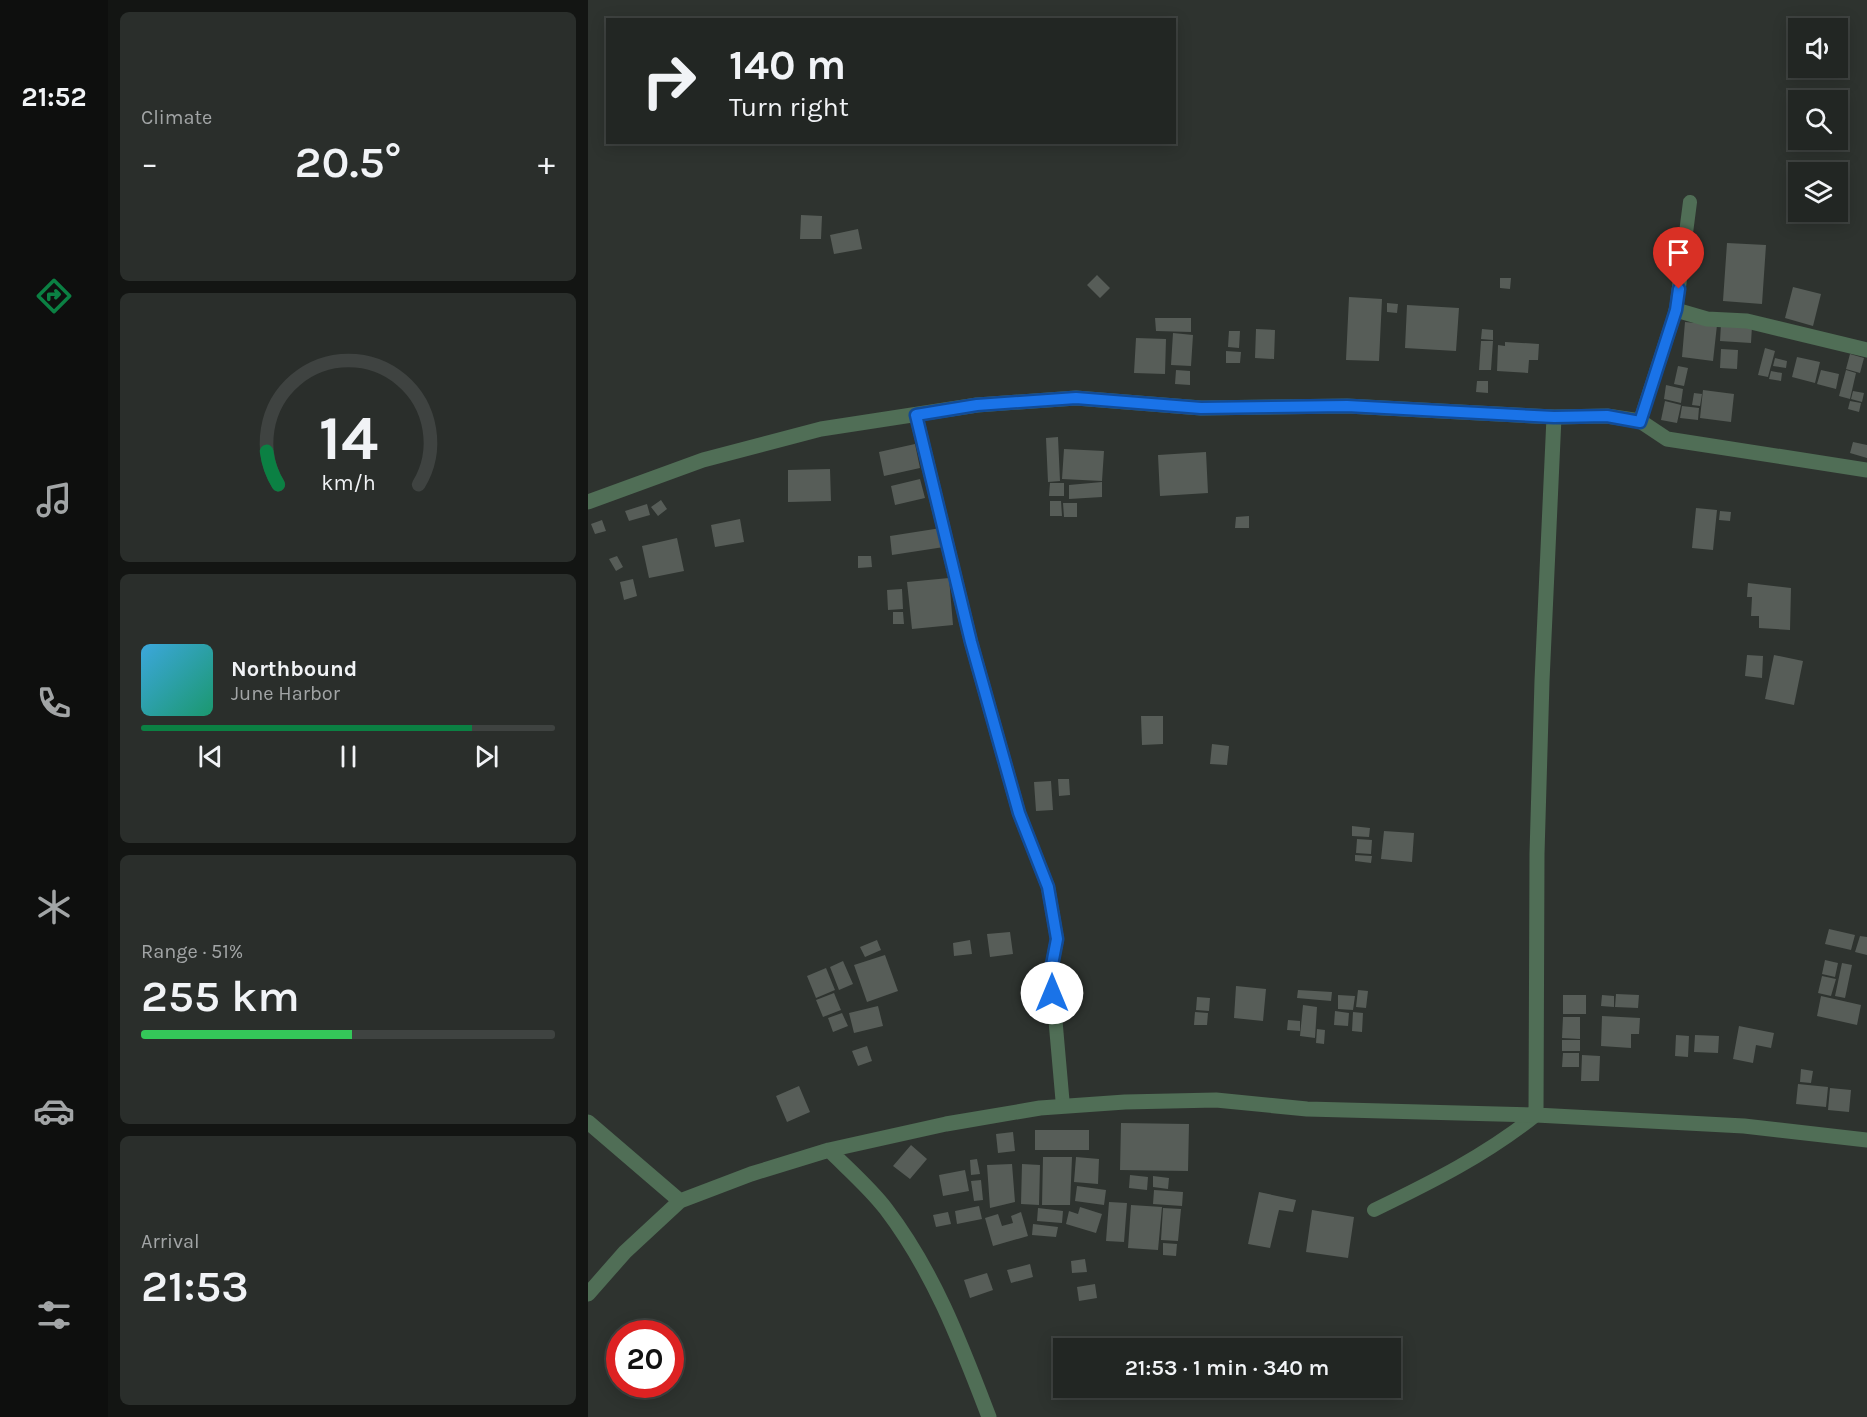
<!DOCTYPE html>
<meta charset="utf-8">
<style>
:root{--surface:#222623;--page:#2a2e2b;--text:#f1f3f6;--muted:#a2a5a6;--line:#3f4341;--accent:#0b8043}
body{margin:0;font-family:Karla,sans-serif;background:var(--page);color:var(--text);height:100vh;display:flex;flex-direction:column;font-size:22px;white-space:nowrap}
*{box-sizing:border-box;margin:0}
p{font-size:20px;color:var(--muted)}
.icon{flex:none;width:33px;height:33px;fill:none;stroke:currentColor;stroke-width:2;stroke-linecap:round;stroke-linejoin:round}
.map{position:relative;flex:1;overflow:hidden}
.side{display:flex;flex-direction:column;gap:12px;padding:12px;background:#131513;width:480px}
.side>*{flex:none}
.hud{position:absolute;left:18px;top:18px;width:570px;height:126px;border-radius:0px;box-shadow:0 3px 15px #0003,0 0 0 2px var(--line);background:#222623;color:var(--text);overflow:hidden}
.controls{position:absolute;left:1200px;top:18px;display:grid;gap:12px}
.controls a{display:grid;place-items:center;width:60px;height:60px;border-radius:0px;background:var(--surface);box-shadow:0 3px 15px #0003,0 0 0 2px var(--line);font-size:30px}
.speed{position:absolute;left:18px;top:1320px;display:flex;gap:12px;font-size:30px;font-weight:700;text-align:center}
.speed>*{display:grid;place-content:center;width:78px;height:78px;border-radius:50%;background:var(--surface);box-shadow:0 3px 15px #0003,0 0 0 2px var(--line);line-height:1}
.speed .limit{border:9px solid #d22;background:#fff;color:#111}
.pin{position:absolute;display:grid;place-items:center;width:51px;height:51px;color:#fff;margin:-62px -26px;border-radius:50% 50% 50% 0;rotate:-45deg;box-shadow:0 0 6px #0007}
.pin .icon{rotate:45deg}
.me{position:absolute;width:66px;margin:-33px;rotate:0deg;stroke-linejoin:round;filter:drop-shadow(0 0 4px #0008)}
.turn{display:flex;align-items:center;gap:21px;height:126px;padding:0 24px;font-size:27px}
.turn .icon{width:78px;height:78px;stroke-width:2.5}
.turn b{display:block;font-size:42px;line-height:51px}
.big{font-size:45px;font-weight:600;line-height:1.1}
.side .card{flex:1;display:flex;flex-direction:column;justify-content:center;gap:9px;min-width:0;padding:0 21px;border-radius:9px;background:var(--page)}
.side .dial{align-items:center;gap:0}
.dial svg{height:156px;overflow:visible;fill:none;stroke:var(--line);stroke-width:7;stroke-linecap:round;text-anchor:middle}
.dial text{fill:var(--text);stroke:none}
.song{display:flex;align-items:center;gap:18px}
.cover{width:72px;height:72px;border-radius:9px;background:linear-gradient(135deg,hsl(200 70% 55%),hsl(160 70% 35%))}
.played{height:6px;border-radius:3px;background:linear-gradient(90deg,var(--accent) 80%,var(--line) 80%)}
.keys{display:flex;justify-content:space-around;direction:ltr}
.heat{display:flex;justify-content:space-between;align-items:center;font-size:33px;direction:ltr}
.charge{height:9px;border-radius:4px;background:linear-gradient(90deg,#34c759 51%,var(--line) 0)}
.trip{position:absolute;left:465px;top:1338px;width:348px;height:60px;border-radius:0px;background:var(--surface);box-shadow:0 3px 15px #0003,0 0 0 2px var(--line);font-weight:600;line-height:60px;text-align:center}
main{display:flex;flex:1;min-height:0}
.tab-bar{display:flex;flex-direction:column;width:108px;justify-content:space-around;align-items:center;background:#0e0f0e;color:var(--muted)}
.tab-bar .icon{width:42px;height:42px}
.tab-bar .on{color:var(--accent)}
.tab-bar b{font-size:27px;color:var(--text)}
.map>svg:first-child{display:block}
.building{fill:#575d58}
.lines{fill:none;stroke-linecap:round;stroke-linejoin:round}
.service{stroke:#506e56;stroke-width:14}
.minor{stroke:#506e56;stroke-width:15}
.route-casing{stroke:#114b97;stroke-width:15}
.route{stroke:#1a73e8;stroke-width:10}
</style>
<main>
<nav class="tab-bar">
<b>21:52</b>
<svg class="icon on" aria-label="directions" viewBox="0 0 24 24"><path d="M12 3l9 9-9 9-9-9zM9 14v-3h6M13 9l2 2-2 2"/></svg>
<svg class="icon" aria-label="music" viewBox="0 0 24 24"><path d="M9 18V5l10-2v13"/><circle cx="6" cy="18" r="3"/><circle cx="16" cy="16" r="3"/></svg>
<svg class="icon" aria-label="phone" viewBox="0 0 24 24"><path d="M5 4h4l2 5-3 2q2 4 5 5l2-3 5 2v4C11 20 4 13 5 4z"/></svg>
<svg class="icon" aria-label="climate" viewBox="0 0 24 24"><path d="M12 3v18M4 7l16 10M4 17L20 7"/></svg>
<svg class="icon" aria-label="car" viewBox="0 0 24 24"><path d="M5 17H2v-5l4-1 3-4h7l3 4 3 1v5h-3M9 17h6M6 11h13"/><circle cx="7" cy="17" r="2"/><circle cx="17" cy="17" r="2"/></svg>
<svg class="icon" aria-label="filters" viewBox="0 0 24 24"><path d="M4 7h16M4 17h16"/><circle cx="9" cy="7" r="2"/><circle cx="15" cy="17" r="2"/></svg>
</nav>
<section class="side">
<div class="card"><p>Climate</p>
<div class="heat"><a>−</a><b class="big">20.5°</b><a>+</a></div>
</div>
<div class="card dial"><svg viewBox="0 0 100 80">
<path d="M14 69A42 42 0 1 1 86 69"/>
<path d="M14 69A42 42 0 0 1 8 52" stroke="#0b8043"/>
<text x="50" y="56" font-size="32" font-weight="700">14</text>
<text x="50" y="72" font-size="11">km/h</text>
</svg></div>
<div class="card">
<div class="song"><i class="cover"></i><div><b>Northbound</b><p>June Harbor</p></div></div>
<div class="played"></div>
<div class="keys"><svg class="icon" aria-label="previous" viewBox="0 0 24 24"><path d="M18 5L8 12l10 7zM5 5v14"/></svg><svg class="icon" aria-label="pause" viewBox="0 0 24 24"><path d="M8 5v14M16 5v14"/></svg><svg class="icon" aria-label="next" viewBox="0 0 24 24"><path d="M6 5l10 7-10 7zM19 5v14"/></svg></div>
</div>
<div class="card"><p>Range · 51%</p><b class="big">255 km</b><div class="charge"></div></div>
<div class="card"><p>Arrival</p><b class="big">21:53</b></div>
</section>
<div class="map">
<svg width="1279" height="1417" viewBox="0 0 1279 1417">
<rect width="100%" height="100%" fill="#2e332f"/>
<path class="building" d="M213,215L234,216L233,239H212Z
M270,229L274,249L246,254L242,235Z
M1139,243L1178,245L1174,304L1135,301Z
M509,275L522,288L512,298L499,285Z
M912,278H923L922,289L912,288Z
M1205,287L1233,294L1225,326L1197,318Z
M761,297L794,299L791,361L758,360Z
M799,303L810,304L809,313L799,312Z
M819,305L871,308L868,351L817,348Z
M567,318H603V332L568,331Z
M1097,322L1129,325L1125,361L1094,357Z
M1133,324L1164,326L1163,343L1132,341Z
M668,329L687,330L686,359L667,358Z
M894,329L905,330V340L893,339Z
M641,331H652L651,348L640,347Z
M585,333L605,335L603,366L583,365Z
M548,338L578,339L577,374L546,373Z
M893,341H905L903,370H891Z
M917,342L951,344L950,360H941L940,373L909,371L910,345L917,346Z
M1177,348L1187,351L1180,377L1170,375Z
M1133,349L1150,350L1149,369L1132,368Z
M638,351L653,352L652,363H638Z
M1262,354L1276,358L1272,373L1258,369Z
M1209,357L1232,362L1227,383L1204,377Z
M1187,358L1199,361L1198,368L1185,366Z
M1090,366L1100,368L1096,386L1086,384Z
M588,370L602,371V385L587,384Z
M1233,370L1251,374L1248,389L1229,384Z
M1258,370L1268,373L1262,399L1251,396Z
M1183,371L1194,373L1193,381L1181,379Z
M889,381H900V393L888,392Z
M1078,385L1095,389L1093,403L1076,399Z
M1115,390L1146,394L1143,422L1112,418Z
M1265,391L1276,393L1274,402L1263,399Z
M1106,393L1114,394L1112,406L1104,405Z
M1077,401L1093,405L1089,423L1073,420Z
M1262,401L1273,403L1271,412L1260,409Z
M1094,406L1111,408L1110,420L1092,418Z
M470,437L472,481L460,482L458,438Z
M1265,442L1279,445V458L1262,453Z
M327,444L332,468L296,476L291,452Z
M476,449L516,451L514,481L474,479Z
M618,452L620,493L572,496L570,455Z
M242,469L243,501L200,502V470Z
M332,479L337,498L307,505L303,486Z
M514,482V497L481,499V485Z
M462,483H476V496H461Z
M73,500L79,509L70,516L63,507Z
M462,501H473L474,516H462Z
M475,503H489V517H476Z
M59,504L62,515L41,521L37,511Z
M1108,508L1129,510L1125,550L1104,548Z
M1132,511L1143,512L1142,521L1131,520Z
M661,516V528H647L648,517Z
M152,519L156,542L127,547L123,525Z
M14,520L18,531L7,534L3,524Z
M353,528L356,547L304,555L302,536Z
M89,538L96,571L61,578L54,546Z
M29,556L35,567L28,571L21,559Z
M270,556H283L284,567L270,568Z
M361,578L365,625L324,629L319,582Z
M45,579L49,596L36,600L32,582Z
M1160,583L1203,588L1202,630L1171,628V616H1163L1164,597H1159Z
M314,589L315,609L300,610L299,590Z
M305,612H315L316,624H305Z
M1159,655L1175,656L1174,678L1157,676Z
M1186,655L1215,661L1206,705L1177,699Z
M553,716H575V744L554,745Z
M624,744L641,746L639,765L622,764Z
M470,779H481L482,795L471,796Z
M463,781L465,810L448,811L446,782Z
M764,826L782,828L781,837L764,836Z
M796,831L826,833L824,862L793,859Z
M769,839L784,840L783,854L768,853Z
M767,855L784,856L783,863L767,861Z
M1241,929L1267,935L1263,950L1237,944Z
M422,932L425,954L402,957L399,934Z
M1272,936L1279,937V955L1267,952Z
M289,940L293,950L277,957L272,947Z
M382,940L384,954L366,956L365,943Z
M297,955L310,991L279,1002L266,965Z
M1237,960L1250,963L1247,977L1234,974Z
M255,961L265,984L251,990L242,967Z
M1254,963L1264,965L1257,998L1247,996Z
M238,968L247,990L228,998L219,976Z
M1234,976L1248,979L1243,996L1230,993Z
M648,986L678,989L675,1021L646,1018Z
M710,990L744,992L743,1001L709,998Z
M770,990L780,991L778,1008L768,1007Z
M246,993L253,1010L235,1017L228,1000Z
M1028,994L1051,995L1050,1008L1027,1007Z
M750,995L767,996L765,1010L750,1009Z
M975,995H998V1014H975Z
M1014,995L1026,996V1007L1013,1006Z
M1233,996L1273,1005L1269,1025L1229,1016Z
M609,997L622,998L621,1011L608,1010Z
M715,1005L729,1007L727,1038L712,1036Z
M290,1006L295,1026L266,1033L261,1013Z
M747,1011L761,1013L760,1026L746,1025Z
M607,1012L620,1013L619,1025H606Z
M765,1012L775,1013L774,1032L764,1031Z
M254,1013L260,1026L245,1032L240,1018Z
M1014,1016L1052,1018L1051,1034H1043V1048L1013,1046Z
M975,1017H992V1039L974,1038Z
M700,1020L712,1021V1031L699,1030Z
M1151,1026L1186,1033L1183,1048L1168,1045L1165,1063L1145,1059Z
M729,1029L737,1030L736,1044L728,1043Z
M1088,1035L1101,1036L1100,1057L1087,1056Z
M1107,1035L1131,1036L1130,1053L1106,1052Z
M974,1040H992V1051H974Z
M279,1046L284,1061L270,1066L264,1051Z
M975,1053H991V1067H974Z
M994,1055L1012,1056L1011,1081H993Z
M1213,1069L1225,1071L1223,1083L1212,1082Z
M1210,1084L1240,1087L1238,1107L1208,1104Z
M211,1086L222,1112L199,1122L188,1096Z
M1242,1088L1263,1090L1261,1112L1240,1110Z
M533,1123L601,1124L600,1171L532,1170Z
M447,1130H501V1150H447Z
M425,1132L427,1151L410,1153L408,1134Z
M323,1145L339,1159L322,1179L305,1166Z
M455,1157H484L482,1205H454Z
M488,1157L511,1159L510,1184L486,1182Z
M389,1159L392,1174L383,1175L382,1160Z
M424,1164L427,1202L402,1208L399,1165Z
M434,1164L452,1165L451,1205L433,1204Z
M377,1170L381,1191L355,1196L351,1175Z
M542,1175L560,1177L559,1190L541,1188Z
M565,1176L581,1178L580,1189L565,1187Z
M393,1180L395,1200L386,1201L383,1181Z
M489,1186L518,1190L516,1205L487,1201Z
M566,1190L595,1192L594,1206L565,1204Z
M671,1192L708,1200L705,1212L691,1210L682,1248L660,1244Z
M521,1202L539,1203L536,1242L518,1241Z
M543,1205L574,1207L570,1250L540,1248Z
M391,1206L394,1219L369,1224L367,1211Z
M492,1207L514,1214L508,1233L478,1224L481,1211L490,1214Z
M450,1208L475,1211L474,1223L449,1221Z
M575,1208L593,1209L590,1241L573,1240Z
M724,1210L766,1217L760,1258L718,1252Z
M360,1212L363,1224L348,1227L345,1215Z
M433,1212L440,1236L405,1246L397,1218L410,1214L414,1226L425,1223L423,1216Z
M445,1224L470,1227L468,1237L444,1235Z
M575,1243L589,1244L588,1256L575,1255Z
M497,1259L499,1272L484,1273L483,1261Z
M442,1264L445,1277L423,1283L419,1270Z
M399,1273L405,1290L382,1298L376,1280Z
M507,1284L509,1298L491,1301L489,1287Z
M518,1337H530L531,1348H519Z"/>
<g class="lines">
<path class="service" d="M328,415L383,642L431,813L460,887L469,939L463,970L475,1106
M1052,421L1088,310L1102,202
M786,1210C844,1182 898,1155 948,1115"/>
<path class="minor" d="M1088,310L1119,319L1159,321L1279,350
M0,502L115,460L233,429L389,405L488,398L613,408L759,406L966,417L1019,416L1052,421L1079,439L1279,470
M948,1115L949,854L954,681L966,417
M0,1122L92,1201
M241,1150C260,1169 282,1188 298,1209C346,1272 373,1344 401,1417
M0,1294L37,1252L92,1201L163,1174L241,1150L358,1124L452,1108L537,1102L628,1100L719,1109L948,1115L1156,1126L1279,1140"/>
</g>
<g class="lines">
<defs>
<path id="route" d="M464,993L463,970L469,939L460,887L431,813L383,642L328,415L389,405L488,398L613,408L759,406L966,417L1019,416L1052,422L1088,310L1091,289"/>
</defs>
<use href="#route" class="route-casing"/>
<use href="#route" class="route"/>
</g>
</svg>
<div class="controls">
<a><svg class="icon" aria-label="sound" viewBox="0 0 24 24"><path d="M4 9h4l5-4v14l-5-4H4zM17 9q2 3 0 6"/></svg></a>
<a><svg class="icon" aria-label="search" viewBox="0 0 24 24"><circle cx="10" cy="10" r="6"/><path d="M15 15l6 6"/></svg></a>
<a><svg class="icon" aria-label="layers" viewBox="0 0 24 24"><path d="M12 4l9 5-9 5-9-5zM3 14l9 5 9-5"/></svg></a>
</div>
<div class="speed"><div class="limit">20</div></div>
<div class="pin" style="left:1091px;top:289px;background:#d93025"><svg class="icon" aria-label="arrive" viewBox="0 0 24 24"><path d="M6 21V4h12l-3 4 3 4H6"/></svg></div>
<svg class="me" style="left:464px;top:993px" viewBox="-20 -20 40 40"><circle r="19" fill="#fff"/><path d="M0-13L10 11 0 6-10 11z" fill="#1a73e8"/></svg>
<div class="trip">21:53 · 1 min · 340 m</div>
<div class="hud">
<div class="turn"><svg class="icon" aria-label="right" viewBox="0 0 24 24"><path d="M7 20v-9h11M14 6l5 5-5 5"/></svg><div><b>140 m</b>Turn right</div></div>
</div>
</div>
</main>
